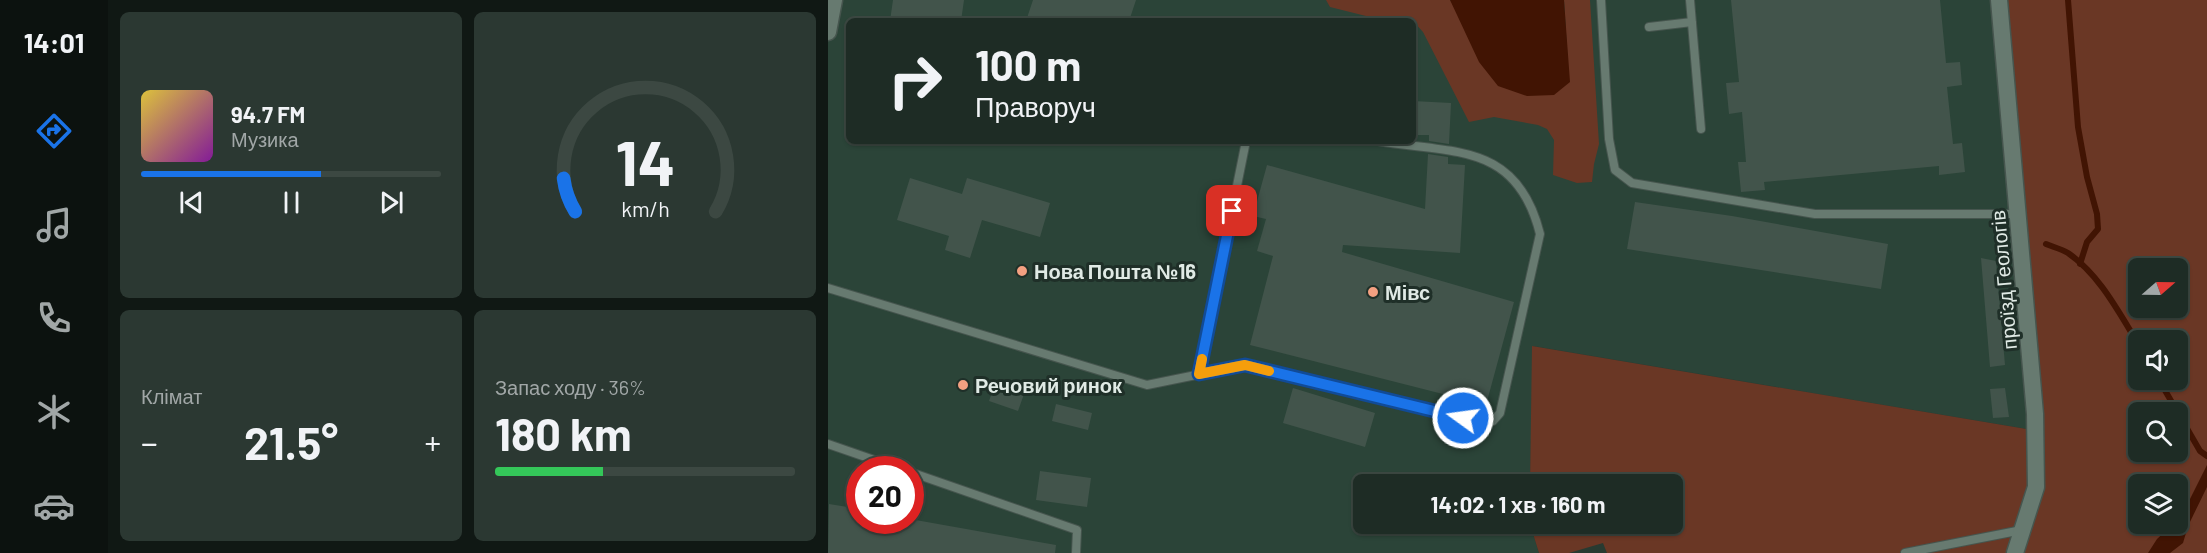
<!DOCTYPE html>
<html lang="uk">
<meta charset="utf-8">
<style>
:root{--surface:#1e2c25;--page:#2b3832;--text:#f1f3f6;--muted:#a1a7a7;--line:#3c4842;--accent:#1a73e8}
body{margin:0;font-family:Barlow,sans-serif;background:var(--page);color:var(--text);height:100vh;display:flex;flex-direction:column;font-size:22px;white-space:nowrap}
*{box-sizing:border-box;margin:0}
p{font-size:20px;color:var(--muted)}
.icon{flex:none;width:33px;height:33px;fill:none;stroke:currentColor;stroke-width:2;stroke-linecap:round;stroke-linejoin:round}
.map{position:relative;flex:1;overflow:hidden}
.side{display:flex;flex-direction:column;gap:12px;padding:12px;background:#101814;width:720px}
.side>*{flex:none}
.hud{position:absolute;left:18px;top:18px;width:570px;height:126px;border-radius:9px;box-shadow:0 2px 4px #0004,0 0 0 2px var(--line);background:#1e2c25;color:var(--text);overflow:hidden}
.needle{width:39px;rotate:70deg}
.controls{position:absolute;left:1300px;top:258px;display:grid;gap:12px}
.controls a{display:grid;place-items:center;width:60px;height:60px;border-radius:9px;background:var(--surface);box-shadow:0 2px 4px #0004,0 0 0 2px var(--line);font-size:30px}
.speed{position:absolute;left:18px;top:456px;display:flex;gap:12px;font-size:30px;font-weight:700;text-align:center}
.speed>*{display:grid;place-content:center;width:78px;height:78px;border-radius:50%;background:var(--surface);box-shadow:0 2px 4px #0004,0 0 0 2px var(--line);line-height:1}
.speed .limit{border:9px solid #d22;background:#fff;color:#111}
.pin{position:absolute;display:grid;place-items:center;width:51px;height:51px;color:#fff;margin:-26px;border-radius:12px;box-shadow:0 3px 9px #0006}
.me{position:absolute;width:66px;margin:-33px;rotate:284deg;stroke-linejoin:round;filter:drop-shadow(0 0 4px #0008)}
.turn{display:flex;align-items:center;gap:21px;height:126px;padding:0 30px;font-size:27px}
.turn .icon{width:78px;height:78px;stroke-width:2.5}
.turn b{display:block;font-size:42px;line-height:51px}
.big{font-size:45px;font-weight:700;line-height:1.1}
.side .tile{flex:1;display:flex;flex-direction:column;justify-content:center;gap:9px;min-width:0;padding:0 21px;border-radius:9px;background:var(--page)}
.side .dial{align-items:center;gap:0}
.dial svg{height:156px;overflow:visible;fill:none;stroke:var(--line);stroke-width:7;stroke-linecap:round;text-anchor:middle}
.dial text{fill:var(--text);stroke:none}
.song{display:flex;align-items:center;gap:18px}
.cover{width:72px;height:72px;border-radius:9px;background:linear-gradient(135deg,hsl(50 70% 55%),hsl(290 70% 35%))}
.played{height:6px;border-radius:3px;background:linear-gradient(90deg,var(--accent) 60%,var(--line) 60%)}
.keys{display:flex;justify-content:space-around;direction:ltr}
.heat{display:flex;justify-content:space-between;align-items:center;font-size:33px;direction:ltr}
.charge{height:9px;border-radius:4px;background:linear-gradient(90deg,#34c759 36%,var(--line) 0)}
.side .tiles{flex:1;display:grid;gap:12px;grid-template-columns:repeat(2,1fr)}
.trip{position:absolute;left:525px;top:474px;width:330px;height:60px;border-radius:9px;background:var(--surface);box-shadow:0 2px 4px #0004,0 0 0 2px var(--line);font-weight:700;line-height:60px;text-align:center}
main{display:flex;flex:1;min-height:0}
.tabs{display:flex;flex-direction:column;width:108px;justify-content:space-around;align-items:center;background:#0c120f;color:var(--muted)}
.tabs .icon{width:42px;height:42px}
.tabs .active{color:var(--accent)}
.tabs b{font-size:27px;color:var(--text)}
.map>svg:first-child{display:block}
.built{fill:#2b4438;fill-rule:evenodd}
.green{fill:#6a3725;fill-rule:evenodd}
.water{fill:#411403}
.lines{fill:none;stroke-linecap:round;stroke-linejoin:round}
.stream{stroke:#411403;stroke-width:6}
.building{fill:#42544b}
.service-casing{stroke:#46554e;stroke-width:10}
.minor-casing{stroke:#46554e;stroke-width:19}
.service{stroke:#677a70;stroke-width:8}
.minor{stroke:#677a70;stroke-width:16}
.route-casing{stroke:#114b97;stroke-width:15}
.route{stroke:#1a73e8;stroke-width:10}
.slow{stroke:#f59e0b;stroke-width:10}
.poi-dot{fill:#f3a081;stroke:#1f2f28;stroke-width:2}
.labels{text-anchor:middle;dominant-baseline:central;stroke-width:6;stroke-linejoin:round;paint-order:stroke}
.poi-label{font-size:20px;font-weight:bold;fill:#e0eae5;stroke:#1f2f28;text-anchor:start}
.street-label{font-size:20px;fill:#e0eae5;stroke:#1f2f28}
</style>
<main>
<nav class="tabs">
<b>14:01</b>
<svg class="icon active" aria-label="directions" viewBox="0 0 24 24"><path d="M12 3l9 9-9 9-9-9zM9 14v-3h6M13 9l2 2-2 2"/></svg>
<svg class="icon" aria-label="music" viewBox="0 0 24 24"><path d="M9 18V5l10-2v13"/><circle cx="6" cy="18" r="3"/><circle cx="16" cy="16" r="3"/></svg>
<svg class="icon" aria-label="phone" viewBox="0 0 24 24"><path d="M5 4h4l2 5-3 2q2 4 5 5l2-3 5 2v4C11 20 4 13 5 4z"/></svg>
<svg class="icon" aria-label="climate" viewBox="0 0 24 24"><path d="M12 3v18M4 7l16 10M4 17L20 7"/></svg>
<svg class="icon" aria-label="car" viewBox="0 0 24 24"><path d="M5 17H2v-5l4-1 3-4h7l3 4 3 1v5h-3M9 17h6M6 11h13"/><circle cx="7" cy="17" r="2"/><circle cx="17" cy="17" r="2"/></svg>
</nav>
<section class="side">
<div class="tiles">
<div class="tile">
<div class="song"><i class="cover"></i><div><b>94.7 FM</b><p>Музика</p></div></div>
<div class="played"></div>
<div class="keys"><svg class="icon" aria-label="previous" viewBox="0 0 24 24"><path d="M18 5L8 12l10 7zM5 5v14"/></svg><svg class="icon" aria-label="pause" viewBox="0 0 24 24"><path d="M8 5v14M16 5v14"/></svg><svg class="icon" aria-label="next" viewBox="0 0 24 24"><path d="M6 5l10 7-10 7zM19 5v14"/></svg></div>
</div>
<div class="tile dial"><svg viewBox="0 0 100 80">
<path d="M14 69A42 42 0 1 1 86 69"/>
<path d="M14 69A42 42 0 0 1 8 52" stroke="#1a73e8"/>
<text x="50" y="56" font-size="32" font-weight="700">14</text>
<text x="50" y="72" font-size="11">km/h</text>
</svg></div>
<div class="tile"><p>Клімат</p>
<div class="heat"><a>−</a><b class="big">21.5°</b><a>+</a></div>
</div>
<div class="tile"><p>Запас ходу · 36%</p><b class="big">180 km</b><div class="charge"></div></div>
</div>
</section>
<div class="map">
<svg width="1379" height="553" viewBox="0 0 1379 553">
<rect width="100%" height="100%" fill="#283a31"/>
<path class="built" d="M0,0H1163L1199,429L705,346L702,484H536V524H702L711,553H0ZM21,21H585V141H21ZM32,470H82V520H32Z"/>
<path class="green" d="M498,0H622L627,7L741,82L736,0H762L771,144L766,164L764,182L749,183L725,175L726,140L719,129L710,125L666,117L641,122L595,32L584,20L538,16L502,7Z
M1177,0H1379V553H779L775,543L741,553H711L702,524H844V484H702L704,346L1216,432ZM1311,268H1350V308H1311ZM1311,340H1350V380H1311ZM1311,412H1350V452H1311ZM1311,484H1350V524H1311Z"/>
<path class="water" d="M622,0H736L742,82L726,95L699,96L670,86L651,62Z
M1379,465V487L1360,526L1355,543L1342,553H1320L1329,539L1345,524H1350V518L1355,513Z"/>
<g class="lines">
<path class="stream" d="M1240,0L1250,127L1259,177L1269,214L1270,229L1259,242L1252,264
M1218,244C1225,247 1233,249 1240,253C1272,275 1291,313 1311,345
M1331,380L1372,451L1379,456"/>
</g>
<path class="building" d="M65,0H136L133,21L99,17L98,21H62Z
M205,0H308L301,21H198Z
M903,0H1112L1118,63L1132,62L1134,85L1119,87L1125,144L1134,143L1137,172L1111,175V166L936,182L937,190L913,192L910,162H918L914,112L901,114L898,83L911,82Z
M585,101L623,103L621,144L601,141V135H585Z
M600,154L620,157V164L637,165L632,253L515,245L514,252L686,302L658,405L422,345L445,256L429,251L438,219L425,216L439,165L597,209Z
M82,178L134,194L139,178L222,203L212,237L154,220L142,258L117,250L121,236L69,220Z
M807,202L904,216L1060,244L1053,289L799,249Z
M1153,258L1168,261L1177,365L1162,367Z
M167,384L196,394L190,411L161,401Z
M465,388L547,413L537,447L455,423Z
M1177,388L1181,417L1165,418L1162,389Z
M228,404L264,413L260,430L224,421Z
M212,471L263,478L259,507L208,500Z
M1,504L32,509V520H82V519L228,545L227,553H0Z"/>
<g class="lines">
<defs>
<path id="service" d="M773,0L781,139L787,170L804,183L987,214H1190
M862,0L873,129
M821,27L864,22
M0,288L319,385L417,365L657,424L665,421L672,413L712,234C689,142 626,154 550,141
M371,374L418,141
M0,444L75,470
M82,472L249,530L248,553
M1077,553L1194,530"/>
<path id="minor" d="M1171,0L1207,414L1208,487L1187,553
M0,32L6,0"/>
</defs>
<use href="#service" class="service-casing"/>
<use href="#minor" class="minor-casing"/>
<use href="#service" class="service"/>
<use href="#minor" class="minor"/>
</g>
<g class="lines">
<defs>
<path id="route" d="M404,211L371,374L417,365L635,418"/>
</defs>
<use href="#route" class="route-casing"/>
<use href="#route" class="route"/>
<path class="slow" d="M374,359L371,374L417,365L441,371"/>
</g>
<g class="poi-dot">
<circle cx="194" cy="271" r="6"/>
<circle cx="545" cy="292" r="6"/>
<circle cx="135" cy="385" r="6"/>
</g>
<g class="labels">
<g class="poi-label">
<text x="206" y="271">Нова Пошта №16</text>
<text x="557" y="292">Мівс</text>
<text x="147" y="385">Речовий ринок</text>
</g>
<g class="street-label">
<text transform="translate(1175 280) rotate(-95)">проїзд Геологів</text>
</g>
</g>
</svg>
<div class="controls">
<a><svg class="needle" viewBox="-14 -14 28 28"><path d="M0-13l5 13h-10z" fill="#e53935"/><path d="M0 13l5-13h-10z" fill="#a1a7a7"/></svg></a>
<a><svg class="icon" aria-label="sound" viewBox="0 0 24 24"><path d="M4 9h4l5-4v14l-5-4H4zM17 9q2 3 0 6"/></svg></a>
<a><svg class="icon" aria-label="search" viewBox="0 0 24 24"><circle cx="10" cy="10" r="6"/><path d="M15 15l6 6"/></svg></a>
<a><svg class="icon" aria-label="layers" viewBox="0 0 24 24"><path d="M12 4l9 5-9 5-9-5zM3 14l9 5 9-5"/></svg></a>
</div>
<div class="speed"><div class="limit">20</div></div>
<div class="pin" style="left:404px;top:211px;background:#d93025"><svg class="icon" aria-label="arrive" viewBox="0 0 24 24"><path d="M6 21V4h12l-3 4 3 4H6"/></svg></div>
<svg class="me" style="left:635px;top:418px" viewBox="-20 -20 40 40"><circle r="17" fill="#1a73e8" stroke="#fff" stroke-width="3"/><path d="M0-11L8 9 0 5-8 9z" fill="#fff"/></svg>
<div class="trip">14:02 · 1 хв · 160 m</div>
<div class="hud">
<div class="turn"><svg class="icon" aria-label="right" viewBox="0 0 24 24"><path d="M7 20v-9h11M14 6l5 5-5 5"/></svg><div><b>100 m</b>Праворуч</div></div>
</div>
</div>
</main>
